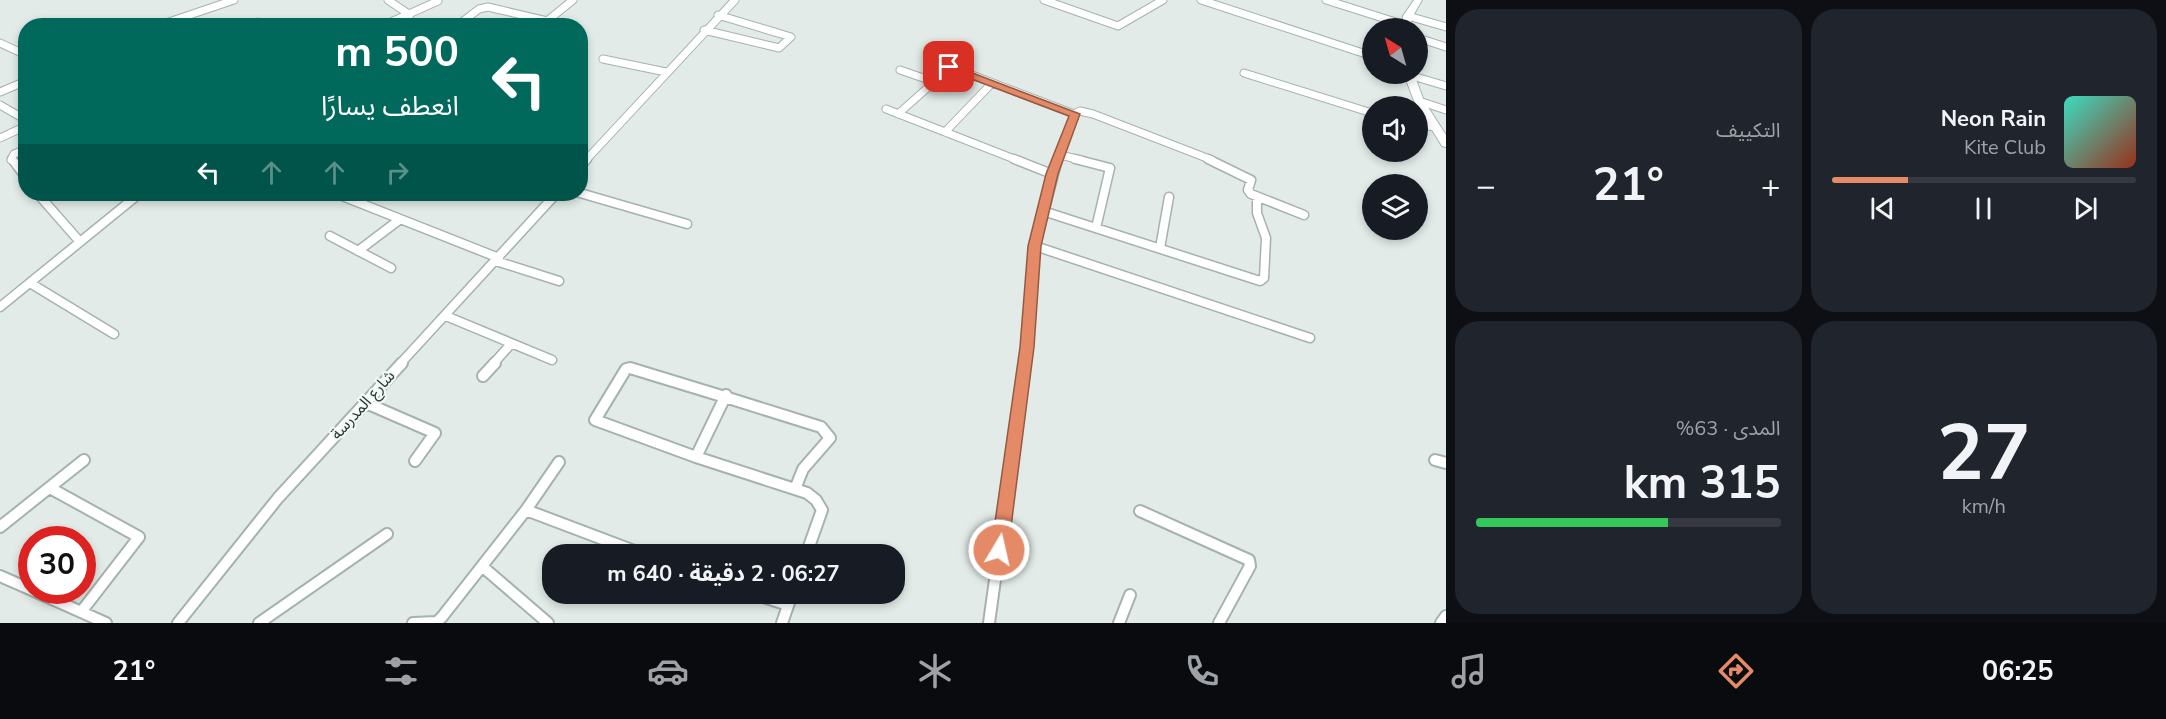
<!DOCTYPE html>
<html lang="ar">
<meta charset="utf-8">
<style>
:root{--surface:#171b24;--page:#20242c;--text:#f1f3f6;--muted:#9ea1a6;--line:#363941;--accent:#e58a67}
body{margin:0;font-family:"Nunito Sans","Noto Sans Arabic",sans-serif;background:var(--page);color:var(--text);direction:rtl;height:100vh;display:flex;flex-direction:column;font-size:22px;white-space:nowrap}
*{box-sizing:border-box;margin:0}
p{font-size:20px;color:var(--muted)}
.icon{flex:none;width:33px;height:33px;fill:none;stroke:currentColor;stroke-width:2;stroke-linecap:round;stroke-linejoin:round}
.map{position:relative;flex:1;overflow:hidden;direction:ltr}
.sheet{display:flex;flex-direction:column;gap:9px;padding:9px;background:#0d0f14;width:720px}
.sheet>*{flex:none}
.guide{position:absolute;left:18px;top:18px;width:570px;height:183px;border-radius:24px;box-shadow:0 3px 9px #0003;direction:rtl;background:#00695c;color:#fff;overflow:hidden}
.needle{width:39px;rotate:323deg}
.controls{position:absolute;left:1362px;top:18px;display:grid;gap:12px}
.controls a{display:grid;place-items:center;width:66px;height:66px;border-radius:50%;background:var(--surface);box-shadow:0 3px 9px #0003;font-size:30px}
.speed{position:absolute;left:18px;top:526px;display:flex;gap:12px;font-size:30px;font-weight:700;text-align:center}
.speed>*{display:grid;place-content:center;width:78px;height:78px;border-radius:50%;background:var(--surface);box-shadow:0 3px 9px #0003;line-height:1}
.speed .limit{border:9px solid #d22;background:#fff;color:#111}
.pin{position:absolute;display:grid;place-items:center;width:51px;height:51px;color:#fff;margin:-26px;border-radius:12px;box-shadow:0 3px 9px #0006}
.me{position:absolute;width:66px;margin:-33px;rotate:9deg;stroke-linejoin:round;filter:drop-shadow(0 0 4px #0008)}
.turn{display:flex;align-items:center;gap:21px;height:126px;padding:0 30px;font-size:27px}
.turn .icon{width:78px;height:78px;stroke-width:2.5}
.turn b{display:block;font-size:42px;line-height:51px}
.lanes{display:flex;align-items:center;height:57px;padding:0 30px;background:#0003;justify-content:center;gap:30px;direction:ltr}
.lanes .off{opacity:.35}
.big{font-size:45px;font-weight:700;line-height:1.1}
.sheet .tile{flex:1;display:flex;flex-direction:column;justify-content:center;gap:9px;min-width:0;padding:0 21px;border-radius:24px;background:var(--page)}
.sheet .dial{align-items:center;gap:0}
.dial b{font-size:78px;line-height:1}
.song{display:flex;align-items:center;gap:18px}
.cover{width:72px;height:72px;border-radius:9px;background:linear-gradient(135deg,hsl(170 70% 55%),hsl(10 70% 35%))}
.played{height:6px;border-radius:3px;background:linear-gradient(90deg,var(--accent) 25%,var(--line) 25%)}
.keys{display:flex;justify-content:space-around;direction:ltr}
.heat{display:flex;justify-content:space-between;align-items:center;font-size:33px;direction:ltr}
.charge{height:9px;border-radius:4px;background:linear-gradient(90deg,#34c759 63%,var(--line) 0)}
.sheet .tiles{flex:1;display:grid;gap:9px;grid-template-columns:repeat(2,1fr)}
.trip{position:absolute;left:542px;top:544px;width:363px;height:60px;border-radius:24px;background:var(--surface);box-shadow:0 3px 9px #0003;font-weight:700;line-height:60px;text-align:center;direction:rtl}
.dock{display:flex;height:96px;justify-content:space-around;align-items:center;background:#090b0e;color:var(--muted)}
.dock .icon{width:42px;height:42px}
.dock .active{color:var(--accent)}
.dock b{font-size:27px;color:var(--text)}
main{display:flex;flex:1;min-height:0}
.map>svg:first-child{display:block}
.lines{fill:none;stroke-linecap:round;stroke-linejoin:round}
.street-far2-casing{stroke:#a5b2ae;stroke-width:9}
.street-far1-casing{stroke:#a5b2ae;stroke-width:11}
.street-casing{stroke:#a5b2ae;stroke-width:14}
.secondary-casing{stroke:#a2b6af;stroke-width:2}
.street-far2{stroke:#fff;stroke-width:7}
.street-far1{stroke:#fff;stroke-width:8}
.street{stroke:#fff;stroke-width:10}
.secondary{fill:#fff;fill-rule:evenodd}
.route{fill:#e58a67;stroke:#955a43;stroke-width:1.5}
.labels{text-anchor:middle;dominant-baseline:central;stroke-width:4.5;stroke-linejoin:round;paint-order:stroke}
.street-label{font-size:16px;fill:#243a35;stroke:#f3f8f5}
</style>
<main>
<section class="sheet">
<div class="tiles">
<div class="tile">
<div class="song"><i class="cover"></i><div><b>Neon Rain</b><p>Kite Club</p></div></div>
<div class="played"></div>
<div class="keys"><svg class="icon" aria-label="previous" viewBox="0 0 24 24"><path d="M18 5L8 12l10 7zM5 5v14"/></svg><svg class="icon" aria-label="pause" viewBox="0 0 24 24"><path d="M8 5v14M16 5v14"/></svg><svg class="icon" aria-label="next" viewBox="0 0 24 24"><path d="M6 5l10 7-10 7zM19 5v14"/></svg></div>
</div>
<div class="tile"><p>التكييف</p>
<div class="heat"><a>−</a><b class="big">21°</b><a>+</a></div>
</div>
<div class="tile dial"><b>27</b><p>km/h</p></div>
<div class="tile"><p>المدى · 63%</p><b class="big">315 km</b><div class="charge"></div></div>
</div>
</section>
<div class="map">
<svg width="1446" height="623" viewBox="0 0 1446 623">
<rect width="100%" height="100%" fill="#e2ebe7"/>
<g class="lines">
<defs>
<path id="street-far2" d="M388,0L410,15
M1044,0L1118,26L1163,0
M1201,0L1372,56
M1326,0L1405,25
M1408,16L1446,27
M462,22L479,9L488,7L547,21L573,0
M157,26L234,0
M243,26L258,22L266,26
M382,26L438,1
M704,30L779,48L791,37L718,15
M1418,38L1446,47
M0,43L26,55
M603,59L666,72
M900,70L932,81
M1244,73L1372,113
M1409,75L1446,86
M0,92L26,81
M1419,101L1446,110
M0,105L26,120
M886,109L1017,160
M898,114L951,67L1074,114L1080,111L1093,114L1212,160
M1418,124L1434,127
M945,132L992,83
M0,138L26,126
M1060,155L1081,160
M11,160L14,154L26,149
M586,160L735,0
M1057,160L1074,114"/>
<path id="street-far1" d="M12,159L26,178
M1014,159L1052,174
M1075,159L1110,168L1096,228
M1208,159L1251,180L1248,190L1251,194L1304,215
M580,167L587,159
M580,193L687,224
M38,194L80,242
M337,194L499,258
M1043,211L1260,281L1264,278L1266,238L1257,213V197
M330,236L391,268
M1035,246L1310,338
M1160,248L1169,197
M358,251L399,220
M496,261L559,281
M30,283L114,334
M0,307L139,194
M446,316L552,360
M400,364L556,194
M493,364L511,344
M1025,364L1035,246L1058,159"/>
<path id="street" d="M630,368L725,397L696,457L595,420L626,369Z
M483,376L495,363
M725,397L821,427L830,438L803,469L795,489
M725,397L726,395
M366,403L435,433L415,461
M696,457L807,493L816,500L822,510L806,555
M1435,460L1446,463
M50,488L139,537L81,612
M526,510L645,555
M1140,511L1249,560L1250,566L1219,623
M0,527L84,460
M483,567L548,623
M0,576L32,590
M34,591L106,623
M754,594L788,605
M178,623L278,498L402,363
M259,623L387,534
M413,623L437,622L442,617L526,510L559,462
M782,623L792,594
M989,623L1025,363
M1119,623L1130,595
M1441,623L1446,616"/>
<path id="secondary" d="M1414,0H1422L1413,16L1409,28H1401L1403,16Z
M1404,74H1414L1424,101L1446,135V147L1442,146L1414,101Z"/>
</defs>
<use href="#street-far2" class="street-far2-casing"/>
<use href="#street-far1" class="street-far1-casing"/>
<use href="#street" class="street-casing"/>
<use href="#secondary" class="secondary-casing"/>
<use href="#street-far2" class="street-far2"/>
<use href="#street-far1" class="street-far1"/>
<use href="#street" class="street"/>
<use href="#secondary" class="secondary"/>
</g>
<path class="route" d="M949,64L1080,114L1058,174L1041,246L1034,347L1008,550L1006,556L999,558L993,556L991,550L1020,347L1028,246L1046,174L1069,116L945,69L944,67Z"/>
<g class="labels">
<g class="street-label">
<text transform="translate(363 405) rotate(-48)">شارع المدرسة</text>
</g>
</g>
</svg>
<div class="controls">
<a><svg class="needle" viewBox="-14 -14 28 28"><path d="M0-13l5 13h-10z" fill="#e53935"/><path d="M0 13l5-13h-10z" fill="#9ea1a6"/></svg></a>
<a><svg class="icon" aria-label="sound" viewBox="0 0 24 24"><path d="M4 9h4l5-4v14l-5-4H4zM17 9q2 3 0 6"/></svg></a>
<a><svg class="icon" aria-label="layers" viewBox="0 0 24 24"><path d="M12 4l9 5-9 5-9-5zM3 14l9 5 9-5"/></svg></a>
</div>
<div class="speed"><div class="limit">30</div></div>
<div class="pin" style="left:949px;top:67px;background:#d93025"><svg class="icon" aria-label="arrive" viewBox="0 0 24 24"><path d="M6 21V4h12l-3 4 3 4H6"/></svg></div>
<svg class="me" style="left:999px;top:550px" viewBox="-20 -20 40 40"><circle r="17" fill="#e58a67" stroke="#fff" stroke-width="3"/><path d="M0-11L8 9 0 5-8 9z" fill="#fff"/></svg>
<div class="trip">06:27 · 2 دقيقة · 640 m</div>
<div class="guide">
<div class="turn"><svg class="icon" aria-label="left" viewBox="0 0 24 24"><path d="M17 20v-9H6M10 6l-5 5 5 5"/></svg><div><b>500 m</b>انعطف يسارًا</div></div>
<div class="lanes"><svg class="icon" aria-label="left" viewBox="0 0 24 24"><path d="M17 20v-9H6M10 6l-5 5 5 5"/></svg><svg class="icon off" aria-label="ahead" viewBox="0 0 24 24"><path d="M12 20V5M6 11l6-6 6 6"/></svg><svg class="icon off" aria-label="ahead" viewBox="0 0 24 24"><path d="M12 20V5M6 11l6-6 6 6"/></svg><svg class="icon off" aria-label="right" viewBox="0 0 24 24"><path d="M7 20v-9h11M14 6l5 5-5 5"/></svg></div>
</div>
</div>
</main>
<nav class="dock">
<b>06:25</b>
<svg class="icon active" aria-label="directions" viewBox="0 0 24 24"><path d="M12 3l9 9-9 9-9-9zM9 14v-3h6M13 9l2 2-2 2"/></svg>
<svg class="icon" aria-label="music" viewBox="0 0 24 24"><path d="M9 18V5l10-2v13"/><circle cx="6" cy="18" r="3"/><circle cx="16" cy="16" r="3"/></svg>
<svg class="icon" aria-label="phone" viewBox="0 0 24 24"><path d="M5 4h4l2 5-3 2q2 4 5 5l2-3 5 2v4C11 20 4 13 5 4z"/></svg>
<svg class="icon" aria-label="climate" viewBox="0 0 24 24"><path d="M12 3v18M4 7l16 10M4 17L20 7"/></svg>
<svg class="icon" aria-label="car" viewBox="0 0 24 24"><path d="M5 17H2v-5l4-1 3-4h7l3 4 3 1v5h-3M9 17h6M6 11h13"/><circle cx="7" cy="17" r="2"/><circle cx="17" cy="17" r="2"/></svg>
<svg class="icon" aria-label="filters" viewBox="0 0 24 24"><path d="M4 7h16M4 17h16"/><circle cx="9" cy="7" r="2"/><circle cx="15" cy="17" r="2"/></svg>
<b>21°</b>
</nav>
